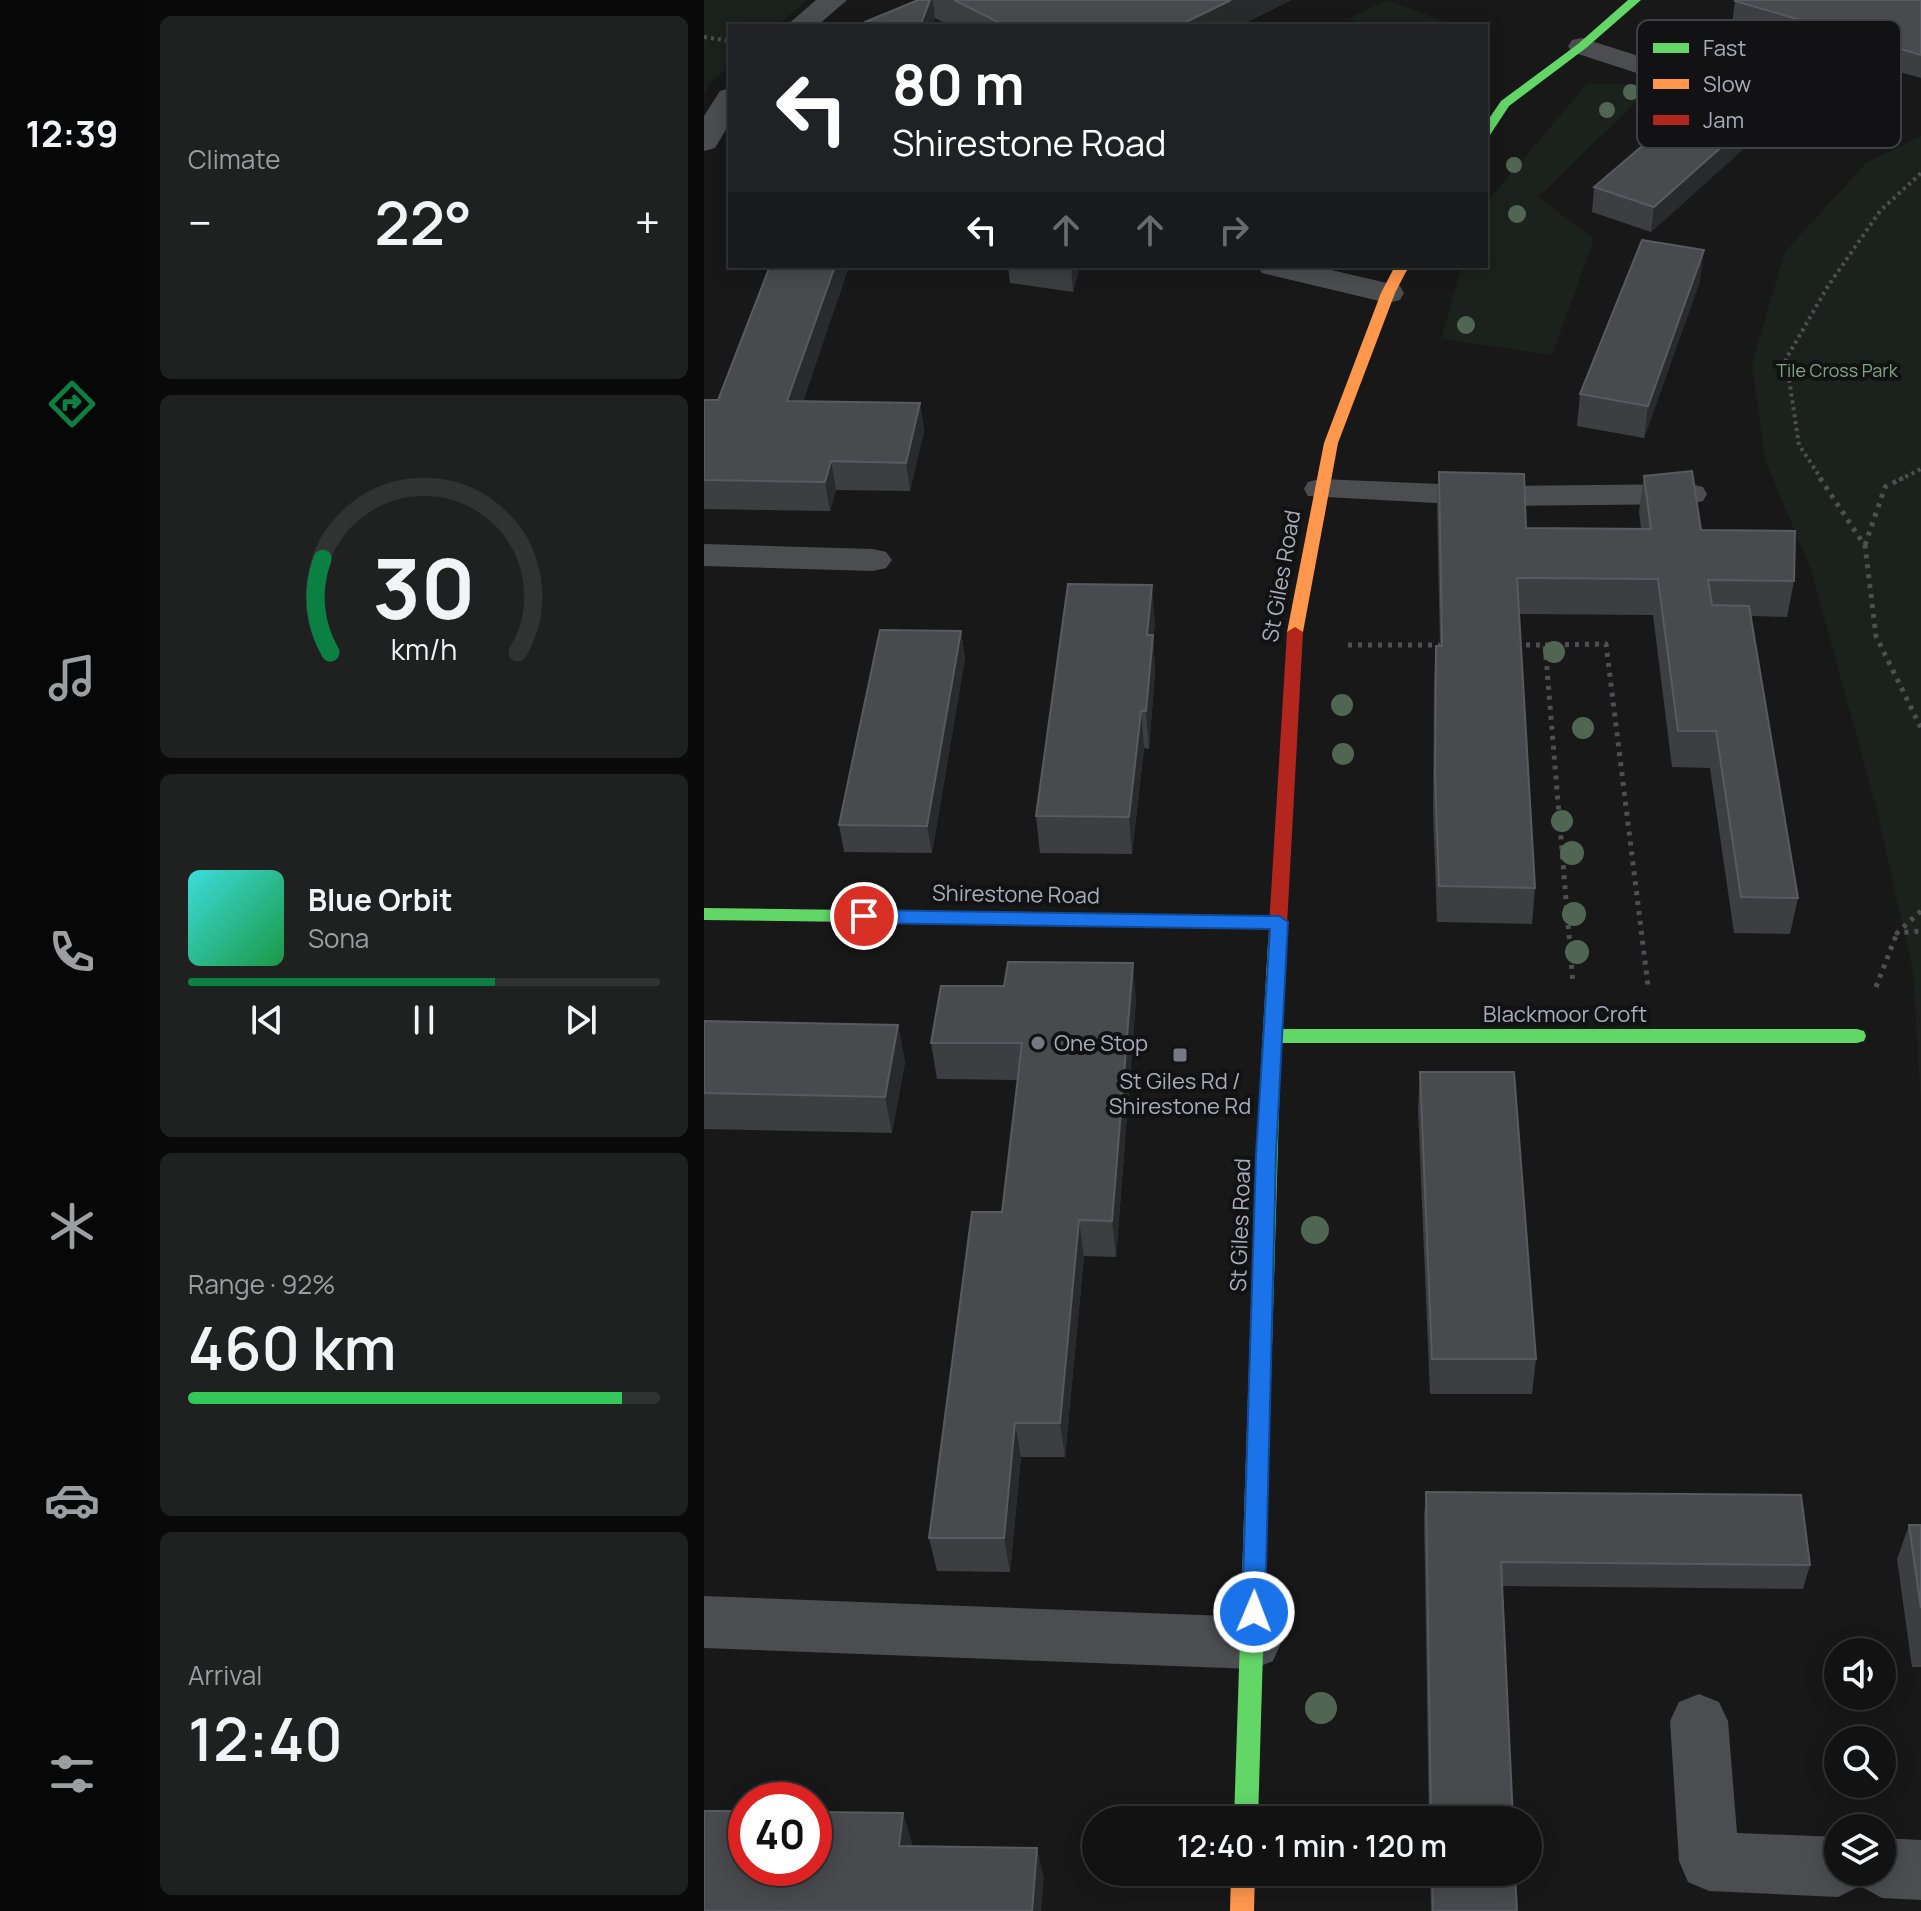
<!DOCTYPE html>
<meta charset="utf-8">
<style>
:root{--surface:#121212;--page:#1f2020;--text:#f1f3f6;--muted:#9c9e9f;--line:#313232;--accent:#0b8043}
body{margin:0;font-family:Manrope,sans-serif;background:var(--page);color:var(--text);height:100vh;display:flex;flex-direction:column;font-size:30px;white-space:nowrap}
*{box-sizing:border-box;margin:0}
p{font-size:26px;color:var(--muted)}
.icon{flex:none;width:44px;height:44px;fill:none;stroke:currentColor;stroke-width:2;stroke-linecap:round;stroke-linejoin:round}
.map{position:relative;flex:1;overflow:hidden}
.side{display:flex;flex-direction:column;gap:16px;padding:16px;background:#0a0a0a;width:560px}
.side>*{flex:none}
.top-card{position:absolute;left:24px;top:24px;width:760px;height:244px;border-radius:0px;box-shadow:0 4px 20px #0003,0 0 0 2px var(--line);background:#202124;color:#fff;overflow:hidden}
.tools{position:absolute;left:1120px;top:1638px;display:grid;gap:16px}
.tools a{display:grid;place-items:center;width:72px;height:72px;border-radius:50%;background:var(--surface);box-shadow:0 4px 20px #0003,0 0 0 2px var(--line);font-size:40px}
.speed{position:absolute;left:24px;top:1782px;display:flex;gap:16px;font-size:40px;font-weight:700;text-align:center}
.speed>*{display:grid;place-content:center;width:104px;height:104px;border-radius:50%;background:var(--surface);box-shadow:0 4px 20px #0003,0 0 0 2px var(--line);line-height:1}
.speed .limit{border:12px solid #d22;background:#fff;color:#111}
.pin{position:absolute;display:grid;place-items:center;width:68px;height:68px;color:#fff;margin:-34px;border:4px solid #fff;border-radius:50%;box-shadow:0 2px 8px #0007}
.me{position:absolute;width:88px;margin:-44px;rotate:1deg;stroke-linejoin:round;filter:drop-shadow(0 0 6px #0008)}
.turn{display:flex;align-items:center;gap:28px;height:168px;padding:0 32px;font-size:36px}
.turn .icon{width:104px;height:104px;stroke-width:2.5}
.turn b{display:block;font-size:56px;line-height:68px}
.lanes{display:flex;align-items:center;height:76px;padding:0 32px;background:#0003;justify-content:center;gap:40px;direction:ltr}
.lanes .off{opacity:.35}
.big{font-size:60px;font-weight:600;line-height:1.1}
.side .widget{flex:1;display:flex;flex-direction:column;justify-content:center;gap:12px;min-width:0;padding:0 28px;border-radius:12px;background:var(--page)}
.side .dial{align-items:center;gap:0}
.dial svg{height:208px;overflow:visible;fill:none;stroke:var(--line);stroke-width:7;stroke-linecap:round;text-anchor:middle}
.dial text{fill:var(--text);stroke:none}
.song{display:flex;align-items:center;gap:24px}
.cover{width:96px;height:96px;border-radius:12px;background:linear-gradient(135deg,hsl(180 70% 55%),hsl(140 70% 35%))}
.played{height:8px;border-radius:4px;background:linear-gradient(90deg,var(--accent) 65%,var(--line) 65%)}
.keys{display:flex;justify-content:space-around;direction:ltr}
.heat{display:flex;justify-content:space-between;align-items:center;font-size:44px;direction:ltr}
.charge{height:12px;border-radius:6px;background:linear-gradient(90deg,#34c759 92%,var(--line) 0)}
.trip{position:absolute;left:378px;top:1806px;width:460px;height:80px;border-radius:40px;background:var(--surface);box-shadow:0 4px 20px #0003,0 0 0 2px var(--line);font-weight:600;line-height:80px;text-align:center}
main{display:flex;flex:1;min-height:0}
.dock{display:flex;flex-direction:column;width:144px;justify-content:space-around;align-items:center;background:#070707;color:var(--muted)}
.dock .icon{width:56px;height:56px}
.dock .current{color:var(--accent)}
.dock b{font-size:36px;color:var(--text)}
.map>svg:first-child{display:block}
.green{fill:#1b221d}
.lines{fill:none;stroke-linecap:round;stroke-linejoin:round}
.path-far1{stroke:#4e4f53;stroke-width:4;stroke-dasharray:3 4;stroke-linecap:butt}
.path{stroke:#4e4f53;stroke-width:5;stroke-dasharray:4 6;stroke-linecap:butt}
.lane{fill:#4c4d51;fill-rule:evenodd}
.street{fill:#4c4d51;fill-rule:evenodd}
.fast{fill:#63d668;fill-rule:evenodd}
.slow{fill:#ff974d;fill-rule:evenodd}
.jam{fill:#b3261e;fill-rule:evenodd}
.tree{fill:#506652}
.wall{fill:#3d3e41}
.shaded-wall{fill:#292a2b}
.building{fill:#494a4e;stroke:#585a5f;stroke-width:2}
.route{fill:#1a73e8;stroke:#114b97;stroke-width:2}
.poi-dot{fill:#767981;stroke:#121214;stroke-width:3}
.labels{text-anchor:middle;dominant-baseline:central;stroke-width:8;stroke-linejoin:round;paint-order:stroke}
.far-park-label{font-size:18px;fill:#7ea681;stroke:#121214}
.street-label{font-size:22px;fill:#a8adba;stroke:#121214}
.poi-label{font-size:22px;fill:#a8adba;stroke:#121214;text-anchor:start}
.key{fill:#121214;stroke:#3f4046;stroke-width:2}
.key-label{font-size:22px;fill:#a8adba}
</style>
<main>
<nav class="dock">
<b>12:39</b>
<svg class="icon current" aria-label="directions" viewBox="0 0 24 24"><path d="M12 3l9 9-9 9-9-9zM9 14v-3h6M13 9l2 2-2 2"/></svg>
<svg class="icon" aria-label="music" viewBox="0 0 24 24"><path d="M9 18V5l10-2v13"/><circle cx="6" cy="18" r="3"/><circle cx="16" cy="16" r="3"/></svg>
<svg class="icon" aria-label="phone" viewBox="0 0 24 24"><path d="M5 4h4l2 5-3 2q2 4 5 5l2-3 5 2v4C11 20 4 13 5 4z"/></svg>
<svg class="icon" aria-label="climate" viewBox="0 0 24 24"><path d="M12 3v18M4 7l16 10M4 17L20 7"/></svg>
<svg class="icon" aria-label="car" viewBox="0 0 24 24"><path d="M5 17H2v-5l4-1 3-4h7l3 4 3 1v5h-3M9 17h6M6 11h13"/><circle cx="7" cy="17" r="2"/><circle cx="17" cy="17" r="2"/></svg>
<svg class="icon" aria-label="filters" viewBox="0 0 24 24"><path d="M4 7h16M4 17h16"/><circle cx="9" cy="7" r="2"/><circle cx="15" cy="17" r="2"/></svg>
</nav>
<section class="side">
<div class="widget"><p>Climate</p>
<div class="heat"><a>−</a><b class="big">22°</b><a>+</a></div>
</div>
<div class="widget dial"><svg viewBox="0 0 100 80">
<path d="M14 69A42 42 0 1 1 86 69"/>
<path d="M14 69A42 42 0 0 1 11 33" stroke="#0b8043"/>
<text x="50" y="56" font-size="32" font-weight="700">30</text>
<text x="50" y="72" font-size="11">km/h</text>
</svg></div>
<div class="widget">
<div class="song"><i class="cover"></i><div><b>Blue Orbit</b><p>Sona</p></div></div>
<div class="played"></div>
<div class="keys"><svg class="icon" aria-label="previous" viewBox="0 0 24 24"><path d="M18 5L8 12l10 7zM5 5v14"/></svg><svg class="icon" aria-label="pause" viewBox="0 0 24 24"><path d="M8 5v14M16 5v14"/></svg><svg class="icon" aria-label="next" viewBox="0 0 24 24"><path d="M6 5l10 7-10 7zM19 5v14"/></svg></div>
</div>
<div class="widget"><p>Range · 92%</p><b class="big">460 km</b><div class="charge"></div></div>
<div class="widget"><p>Arrival</p><b class="big">12:40</b></div>
</section>
<div class="map">
<svg width="1217" height="1911" viewBox="0 0 1217 1911">
<rect width="100%" height="100%" fill="#181818"/>
<path class="green" d="M0,0H103L73,26H26V66L5,84L0,95Z
M683,0L753,26H660L644,19Z
M883,84H951L834,197L890,239L848,355L737,339L758,266H782V203Z
M1217,136V1106L1209,971L1172,806L1107,570L1061,459L1048,364L1081,252L1162,163Z"/>
<g class="lines">
<path class="path-far1" d="M0,37L26,41
M1118,480L1095,445L1082,359L1124,286L1176,211L1217,173
M1195,480L1217,469"/>
<path class="path" d="M1116,478L1161,546L1172,636L1217,728
M1161,545L1181,487L1199,478
M644,645H742
M812,645H841L869,984
M841,645L902,644L944,986
M1217,911L1193,933L1217,931
M1172,987L1193,933"/>
<path class="lane" d="M616,479L786,486L987,484L999,487L1003,494L999,501L987,504L786,506L604,496L600,489L604,482Z"/>
<path class="street" d="M112,0H143L113,26H82Z
M878,38L1173,132L1177,138L1173,144L1162,147L1151,144L868,52L864,46L868,40Z
M26,88V123L11,148L0,151V116L16,91Z
M553,266H610L696,286L700,293L696,300L684,303L558,273Z
M0,544L169,549L182,552L188,560L182,568L169,571L0,566Z
M0,1596L549,1617L569,1625L577,1643L569,1661L549,1669L0,1648Z
M995,1694L1015,1702L1024,1721L1033,1833L1134,1837V1872H1178V1838L1217,1840V1900L1178,1898L1156,1886L1134,1897L1005,1891L984,1882L975,1861L966,1721L975,1702Z"/>
<path class="fast" d="M924,0H937L882,48L805,106L786,135L782,136V123L797,101L874,44Z
M0,908L575,916L584,922L575,928L0,920Z
M573,936L582,943L578,1029H1153L1160,1031L1162,1036L1160,1041L1153,1043H577L554,1820H530L552,1154L564,943Z"/>
<path class="slow" d="M691,266H705L691,293L634,443L599,632L591,637L585,636L583,632L620,443L677,293Z
M527,1872H551L550,1911H526Z"/>
<path class="jam" d="M591,627L599,632L582,943L573,950L564,943L583,632Z"/>
</g>
<g class="tree">
<circle cx="927" cy="92" r="8"/>
<circle cx="903" cy="110" r="8"/>
<circle cx="810" cy="165" r="8"/>
<circle cx="813" cy="214" r="9"/>
<circle cx="762" cy="325" r="9"/>
<circle cx="850" cy="652" r="11"/>
<circle cx="638" cy="705" r="11"/>
<circle cx="879" cy="728" r="11"/>
<circle cx="639" cy="754" r="11"/>
<circle cx="858" cy="821" r="11"/>
<circle cx="868" cy="853" r="12"/>
<circle cx="870" cy="914" r="12"/>
<circle cx="873" cy="952" r="12"/>
<circle cx="611" cy="1230" r="14"/>
<circle cx="617" cy="1708" r="16"/>
</g>
<path class="wall" d="M214,0H587L535,26H246L231,18V20Z
M1217,0V78L1028,24L1031,1Z
M1050,118L1046,143L947,232L888,212L890,187Z
M66,266H145L99,401L216,403L220,431L206,491L132,490L126,511L0,509V400H14Z
M304,266H376L369,292L306,283Z
M996,281L940,438L873,426L876,394Z
M735,472L822,528L937,529L935,512L940,476L997,530L1090,581L1083,617L1046,616L1094,898L1086,934L1030,933L1006,768L968,767L949,615L815,614L831,888L828,924L733,922L729,811L730,682L732,646H736L733,508Z
M451,622L449,638L451,672L445,749L440,748L428,854L336,853L332,816Z
M257,631L261,658L228,853L140,852L135,825Z
M432,1000L412,1257L380,1256L361,1457H317L306,1572L233,1571L225,1538L298,1212L314,1080L233,1079L227,1043Z
M0,1021L194,1025L201,1062L188,1133L0,1129Z
M716,1072L832,1359L828,1394H726L714,1109Z
M722,1492L1106,1565L1099,1589L798,1586L809,1820H725L720,1517Z
M1205,1525H1217V1667H1208L1193,1559Z
M726,1872H811L813,1911H727Z"/>
<path class="shaded-wall" d="M226,0H229L231,20L229,26H216Z
M527,0H587L535,26H474Z
M1050,118L1046,143L947,232L950,207Z
M1000,250L996,281L940,438L944,406Z
M131,266H145L89,429L83,401Z
M367,266H376L369,292Z
M216,403L220,431L206,491L202,463Z
M127,461L132,490L126,511L121,482Z
M448,585L451,622L449,638L451,672L445,749L442,711L443,635Z
M257,631L261,658L228,853L223,826Z
M437,711L440,748L428,854L425,817Z
M429,963L432,1000L412,1257L408,1221Z
M194,1025L201,1062L188,1133L181,1097Z
M375,1220L380,1256L361,1457L356,1423Z
M311,1423L317,1457L306,1572L300,1538Z
M199,1813L208,1843L204,1876L195,1846Z
M333,1848L340,1878L337,1911H328Z"/>
<path class="building" d="M214,0H226L216,26H160L161,22Z
M250,0H527L474,26H302Z
M1032,0H1217V55L1031,1Z
M992,100L1050,118L950,207L890,187Z
M938,240L1000,250L944,406L876,394Z
M66,266H131L83,401L216,403L202,463L127,461L121,482L0,480V400H14Z
M988,471L997,530L1091,531L1090,581L1004,580L1008,605L1045,606L1094,898L1037,897L1012,731H974L954,579L813,578L831,888L735,886L731,775L732,646H738L735,472L820,474L822,528L947,529L940,476Z
M364,584L448,585L443,635H449L442,711H437L425,817L332,816Z
M176,630L257,631L223,826L135,825Z
M304,962L429,963L408,1221L375,1220L356,1423H311L300,1538H225L268,1212H298L318,1043H227L237,986H300Z
M0,1021L194,1025L181,1097L0,1093Z
M716,1072H810L832,1359H728Z
M722,1492L1097,1495L1106,1565L797,1562L809,1820H727Z
M1205,1525H1217V1608Z
M0,1811H42V1868H110V1812L199,1813L195,1846L333,1848L328,1911H0Z
M728,1872H811L813,1911H729Z"/>
<path class="route" d="M160,910L575,916L584,922L572,1154L561,1612L558,1620L550,1623L542,1620L538,1612L552,1154L566,929L160,923L151,916Z"/>
<g class="poi-dot">
<circle cx="334" cy="1043" r="8"/>
<rect x="468" y="1047" width="16" height="16" rx="4"/>
</g>
<g class="labels">
<g class="far-park-label">
<text x="1133" y="370">Tile Cross Park</text>
</g>
<g class="street-label">
<text transform="translate(577 576) rotate(-80)">St Giles Road</text>
<text transform="translate(312 894) rotate(1)">Shirestone Road</text>
<text x="861" y="1014">Blackmoor Croft</text>
<text transform="translate(536 1225) rotate(-88)">St Giles Road</text>
</g>
<g class="poi-label">
<text x="350" y="1043">One Stop</text>
<text x="476" y="1081" text-anchor="middle">St Giles Rd /<tspan x="476" dy="25">Shirestone Rd</tspan></text>
</g>
</g>
<rect x="933" y="20" width="264" height="128" rx="12" class="key"/>
<rect x="949" y="43" width="36" height="10" fill="#63d668"/>
<rect x="949" y="79" width="36" height="10" fill="#ff974d"/>
<rect x="949" y="115" width="36" height="10" fill="#b3261e"/>
<g class="key-label">
<text x="999" y="56">Fast</text>
<text x="999" y="92">Slow</text>
<text x="999" y="128">Jam</text>
</g>
</svg>
<div class="tools">
<a><svg class="icon" aria-label="sound" viewBox="0 0 24 24"><path d="M4 9h4l5-4v14l-5-4H4zM17 9q2 3 0 6"/></svg></a>
<a><svg class="icon" aria-label="search" viewBox="0 0 24 24"><circle cx="10" cy="10" r="6"/><path d="M15 15l6 6"/></svg></a>
<a><svg class="icon" aria-label="layers" viewBox="0 0 24 24"><path d="M12 4l9 5-9 5-9-5zM3 14l9 5 9-5"/></svg></a>
</div>
<div class="speed"><div class="limit">40</div></div>
<div class="pin" style="left:160px;top:916px;background:#d93025"><svg class="icon" aria-label="arrive" viewBox="0 0 24 24"><path d="M6 21V4h12l-3 4 3 4H6"/></svg></div>
<svg class="me" style="left:550px;top:1612px" viewBox="-20 -20 40 40"><circle r="17" fill="#1a73e8" stroke="#fff" stroke-width="3"/><path d="M0-11L8 9 0 5-8 9z" fill="#fff"/></svg>
<div class="trip">12:40 · 1 min · 120 m</div>
<div class="top-card">
<div class="turn"><svg class="icon" aria-label="left" viewBox="0 0 24 24"><path d="M17 20v-9H6M10 6l-5 5 5 5"/></svg><div><b>80 m</b>Shirestone Road</div></div>
<div class="lanes"><svg class="icon" aria-label="left" viewBox="0 0 24 24"><path d="M17 20v-9H6M10 6l-5 5 5 5"/></svg><svg class="icon off" aria-label="ahead" viewBox="0 0 24 24"><path d="M12 20V5M6 11l6-6 6 6"/></svg><svg class="icon off" aria-label="ahead" viewBox="0 0 24 24"><path d="M12 20V5M6 11l6-6 6 6"/></svg><svg class="icon off" aria-label="right" viewBox="0 0 24 24"><path d="M7 20v-9h11M14 6l5 5-5 5"/></svg></div>
</div>
</div>
</main>
